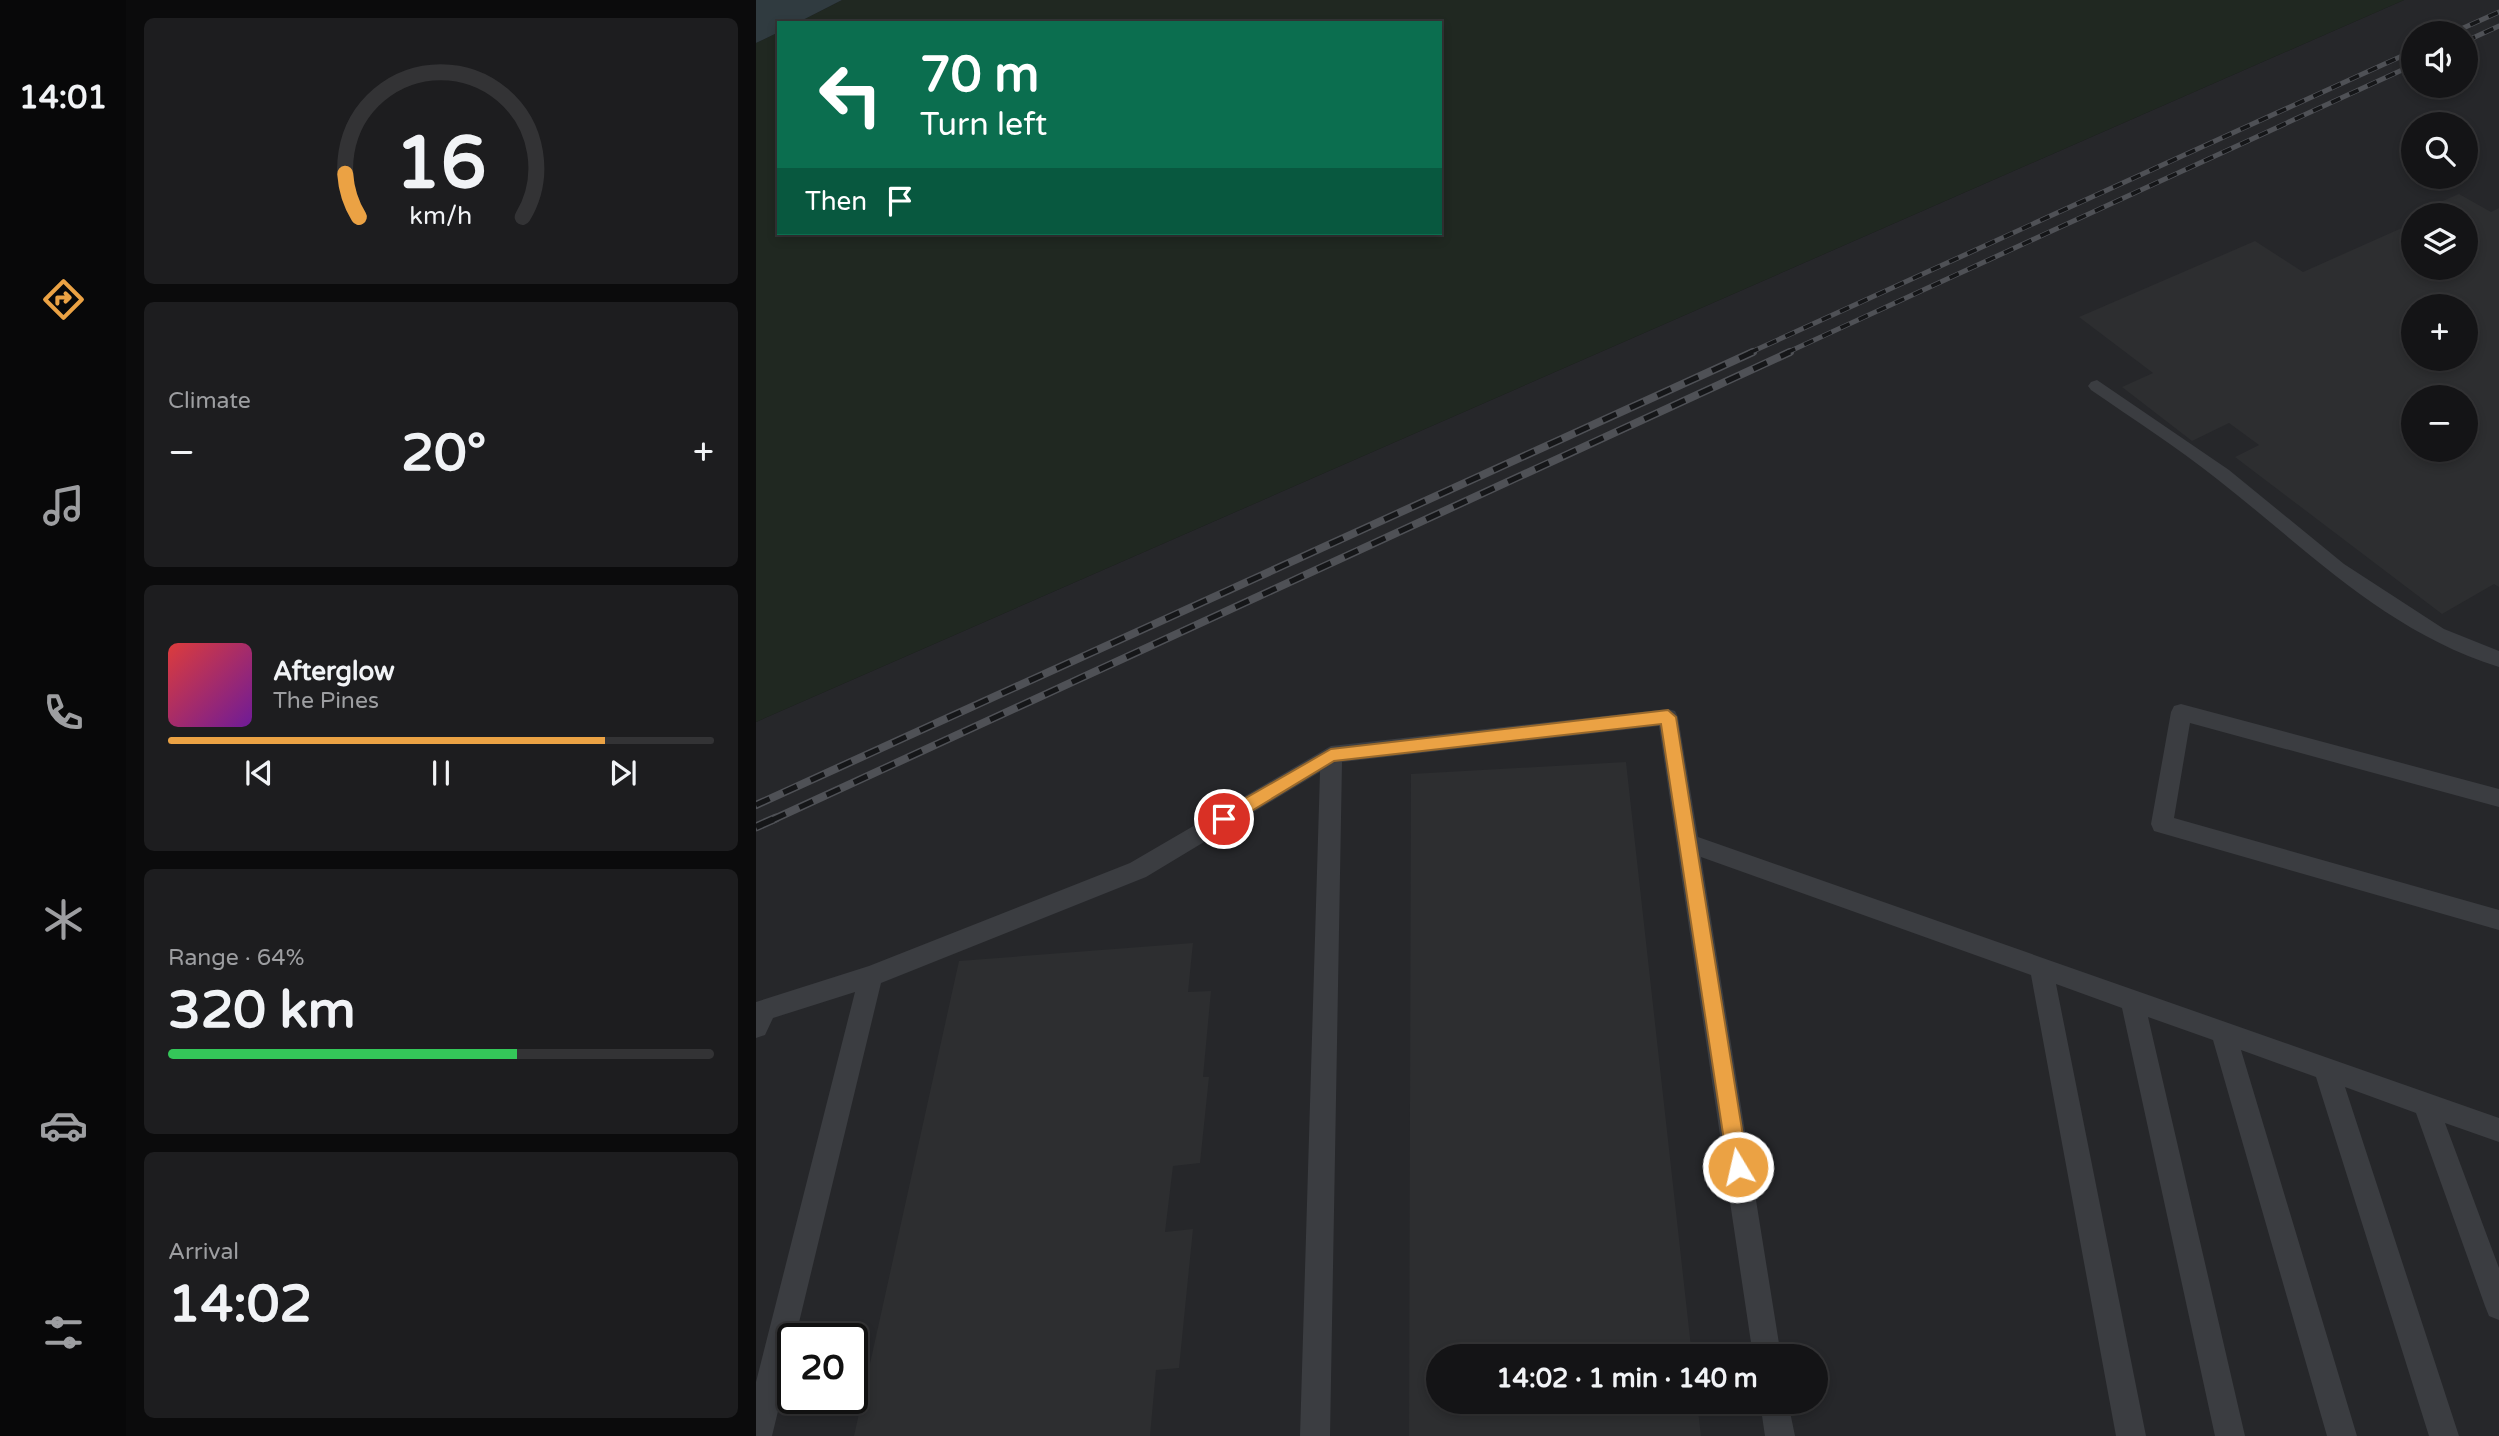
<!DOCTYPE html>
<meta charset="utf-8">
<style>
:root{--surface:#141416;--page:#1d1d1f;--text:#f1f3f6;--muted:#9d9ea1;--line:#333335;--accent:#eba244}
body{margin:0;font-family:"Varela Round",sans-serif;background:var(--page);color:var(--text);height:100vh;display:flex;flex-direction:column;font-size:26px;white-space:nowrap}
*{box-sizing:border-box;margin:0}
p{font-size:23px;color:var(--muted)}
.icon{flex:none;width:38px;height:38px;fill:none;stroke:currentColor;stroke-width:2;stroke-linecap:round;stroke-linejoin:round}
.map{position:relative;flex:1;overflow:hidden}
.side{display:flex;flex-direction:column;gap:18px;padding:18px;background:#0b0b0c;width:630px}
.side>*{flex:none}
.hud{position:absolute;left:21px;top:21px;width:665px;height:214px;border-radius:0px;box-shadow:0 4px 10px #0003,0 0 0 2px var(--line);background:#0b6e4f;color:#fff;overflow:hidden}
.fabs{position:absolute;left:1645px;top:21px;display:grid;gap:14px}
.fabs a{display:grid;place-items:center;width:77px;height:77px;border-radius:50%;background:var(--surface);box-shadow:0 4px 10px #0003,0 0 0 2px var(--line);font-size:35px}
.speed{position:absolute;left:21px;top:1323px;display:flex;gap:14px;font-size:35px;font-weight:700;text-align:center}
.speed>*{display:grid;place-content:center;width:91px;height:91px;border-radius:50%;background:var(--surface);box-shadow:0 4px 10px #0003,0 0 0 2px var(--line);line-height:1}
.speed .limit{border:4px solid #111;border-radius:10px;background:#fff;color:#111}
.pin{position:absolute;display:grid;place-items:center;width:60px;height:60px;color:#fff;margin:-30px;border:4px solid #fff;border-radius:50%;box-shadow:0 2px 7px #0007}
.me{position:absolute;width:77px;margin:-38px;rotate:351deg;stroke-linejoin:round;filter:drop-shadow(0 0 5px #0008)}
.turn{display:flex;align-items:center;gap:24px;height:147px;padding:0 28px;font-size:32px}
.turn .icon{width:91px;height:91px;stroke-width:2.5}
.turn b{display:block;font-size:49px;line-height:60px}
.then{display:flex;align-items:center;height:66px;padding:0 28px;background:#0003;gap:14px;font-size:26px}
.big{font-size:52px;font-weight:700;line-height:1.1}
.side .card{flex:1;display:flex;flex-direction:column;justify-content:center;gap:10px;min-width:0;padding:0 24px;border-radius:10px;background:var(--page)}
.side .dial{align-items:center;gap:0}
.dial svg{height:182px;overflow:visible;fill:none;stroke:var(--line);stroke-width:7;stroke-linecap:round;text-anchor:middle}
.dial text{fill:var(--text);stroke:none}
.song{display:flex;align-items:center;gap:21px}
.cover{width:84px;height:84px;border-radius:10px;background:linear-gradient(135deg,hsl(0 70% 55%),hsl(280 70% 35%))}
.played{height:7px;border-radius:4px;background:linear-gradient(90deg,var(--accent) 80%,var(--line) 80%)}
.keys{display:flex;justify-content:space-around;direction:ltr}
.heat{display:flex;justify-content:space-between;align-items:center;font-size:38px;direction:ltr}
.charge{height:10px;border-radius:5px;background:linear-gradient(90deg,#34c759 64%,var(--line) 0)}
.trip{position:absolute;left:670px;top:1344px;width:402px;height:70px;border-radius:35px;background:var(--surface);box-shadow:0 4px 10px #0003,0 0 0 2px var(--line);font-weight:700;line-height:70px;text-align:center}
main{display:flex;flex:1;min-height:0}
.dock{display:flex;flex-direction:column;width:126px;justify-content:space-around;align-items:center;background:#080809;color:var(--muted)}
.dock .icon{width:49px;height:49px}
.dock .active{color:var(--accent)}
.dock b{font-size:32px;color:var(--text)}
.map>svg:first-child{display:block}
.built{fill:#26272a;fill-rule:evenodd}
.green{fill:#202821}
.water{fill:#303b40}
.building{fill:#2d2e30;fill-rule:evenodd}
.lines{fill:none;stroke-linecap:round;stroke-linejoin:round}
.service{fill:#3b3d41;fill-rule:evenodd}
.rail-far2-casing{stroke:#4f5156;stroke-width:5}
.rail-far1-casing{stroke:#4f5156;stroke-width:8}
.rail-casing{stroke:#4f5156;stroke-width:9}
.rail-far2{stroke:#151618;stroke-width:3.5;stroke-dasharray:10;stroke-linecap:butt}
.rail-far1{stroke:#151618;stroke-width:5;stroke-dasharray:15;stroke-linecap:butt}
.rail{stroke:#151618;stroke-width:6;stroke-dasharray:19;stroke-linecap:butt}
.route{fill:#eba244;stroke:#99692c;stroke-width:2}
</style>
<main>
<nav class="dock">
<b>14:01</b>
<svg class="icon active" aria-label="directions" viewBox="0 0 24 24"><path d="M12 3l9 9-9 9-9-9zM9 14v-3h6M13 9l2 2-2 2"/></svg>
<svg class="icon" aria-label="music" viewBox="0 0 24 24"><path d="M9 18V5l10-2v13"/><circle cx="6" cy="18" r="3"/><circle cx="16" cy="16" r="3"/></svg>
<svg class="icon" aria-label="phone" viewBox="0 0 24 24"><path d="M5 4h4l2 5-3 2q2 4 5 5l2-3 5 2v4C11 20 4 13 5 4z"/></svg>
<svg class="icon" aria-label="climate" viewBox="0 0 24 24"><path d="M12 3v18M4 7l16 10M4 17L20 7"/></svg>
<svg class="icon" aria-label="car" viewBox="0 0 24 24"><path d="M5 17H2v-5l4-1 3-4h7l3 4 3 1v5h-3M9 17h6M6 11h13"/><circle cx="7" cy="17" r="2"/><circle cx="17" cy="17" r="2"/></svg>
<svg class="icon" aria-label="filters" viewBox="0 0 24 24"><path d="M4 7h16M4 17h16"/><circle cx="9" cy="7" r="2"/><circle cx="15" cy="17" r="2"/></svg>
</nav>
<section class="side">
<div class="card dial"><svg viewBox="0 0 100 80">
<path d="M14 69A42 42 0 1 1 86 69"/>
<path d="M14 69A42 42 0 0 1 8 50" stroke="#eba244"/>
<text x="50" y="56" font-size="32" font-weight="700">16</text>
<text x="50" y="72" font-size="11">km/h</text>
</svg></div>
<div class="card"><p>Climate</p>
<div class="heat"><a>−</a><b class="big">20°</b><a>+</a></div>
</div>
<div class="card">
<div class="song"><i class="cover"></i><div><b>Afterglow</b><p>The Pines</p></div></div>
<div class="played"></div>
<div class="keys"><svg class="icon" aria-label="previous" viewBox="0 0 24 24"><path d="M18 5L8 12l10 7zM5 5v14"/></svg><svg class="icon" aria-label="pause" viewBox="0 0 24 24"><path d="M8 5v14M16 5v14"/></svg><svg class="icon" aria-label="next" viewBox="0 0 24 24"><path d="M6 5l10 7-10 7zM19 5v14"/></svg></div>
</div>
<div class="card"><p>Range · 64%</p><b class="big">320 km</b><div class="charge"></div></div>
<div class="card"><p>Arrival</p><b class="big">14:02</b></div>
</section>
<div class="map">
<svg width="1743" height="1436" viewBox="0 0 1743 1436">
<rect width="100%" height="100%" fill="#1a1b1d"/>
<path class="built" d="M1648,0H1743V1436H0V722ZM1657,33H1710V86H1657ZM1657,124H1710V177H1657ZM1657,215H1710V268H1657ZM1657,306H1710V359H1657ZM1657,397H1710V450H1657ZM37,1339H96V1398H37ZM682,1356H1060V1402H682Z"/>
<path class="green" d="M86,0H1648L0,722V43L23,32V233H684V23H41Z"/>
<path class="water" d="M0,0H86L41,23H23V32L0,43Z"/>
<path class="building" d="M1703,194L1735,212L1743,208V587L1738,584L1686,614L1479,457L1503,445L1473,423L1436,441L1366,387L1397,373L1323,317L1499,241L1547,272L1657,223V268H1710V215H1679L1668,209ZM1657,306H1710V359H1657ZM1657,397H1710V450H1657Z
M870,762L936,1356H682V1402H941L945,1436H653L655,774Z
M437,943L432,992L455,991L447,1077H453L444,1163L417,1166L409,1232L437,1229L423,1368L400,1370L394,1436H98L203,961Z"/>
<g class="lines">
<path class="service" d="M1341,380L1473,470L1588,564L1688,629L1743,651V667C1629,631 1552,550 1461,479C1421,447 1377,419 1335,390L1332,386L1335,382Z
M1425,704L1743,789V807L1434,723L1418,818L1743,910V930L1398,831L1395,824L1415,712L1418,706Z
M912,709L919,711L922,717L942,837L1743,1118V1142L1689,1123L1743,1268V1320L1733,1316L1729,1306L1660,1113L1589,1087L1703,1436H1673L1560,1077L1485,1050L1601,1436H1571L1457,1040L1392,1017L1489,1436H1459L1366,1008L1300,984L1390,1436H1360L1275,975L945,857L1025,1356H997L903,726L586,762L574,1436H544L564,772L390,877L125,983L39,1339H37V1349L16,1436H0V1382L99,992L17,1018L9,1035L0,1038V1002L113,966L374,863L575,746Z
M1004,1402H1032L1039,1436H1009Z"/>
<defs>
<path id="rail-far2" d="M1696,33L1743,12
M1710,41L1743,26
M993,353L1657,51
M1030,353L1657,65"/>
<path id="rail-far1" d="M0,805L997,352
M16,820L1034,352"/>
<path id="rail" d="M0,827L20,818"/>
</defs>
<use href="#rail-far2" class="rail-far2-casing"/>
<use href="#rail-far1" class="rail-far1-casing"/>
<use href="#rail" class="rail-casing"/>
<use href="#rail-far2" class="rail-far2"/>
<use href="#rail-far1" class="rail-far1"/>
<use href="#rail" class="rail"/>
</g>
<path class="route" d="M912,710L920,717L992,1167L989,1174L982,1177L975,1174L972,1167L905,724L578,761L474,824H462L459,819L462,814L575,749Z"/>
</svg>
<div class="fabs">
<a><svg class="icon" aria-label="sound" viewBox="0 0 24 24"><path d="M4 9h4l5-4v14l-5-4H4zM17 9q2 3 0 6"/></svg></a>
<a><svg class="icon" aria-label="search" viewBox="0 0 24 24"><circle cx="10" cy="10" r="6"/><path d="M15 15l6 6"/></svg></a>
<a><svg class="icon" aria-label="layers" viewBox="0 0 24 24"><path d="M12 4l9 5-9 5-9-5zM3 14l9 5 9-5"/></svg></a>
<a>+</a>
<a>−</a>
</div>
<div class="speed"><div class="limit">20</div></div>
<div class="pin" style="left:468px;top:819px;background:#d93025"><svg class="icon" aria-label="arrive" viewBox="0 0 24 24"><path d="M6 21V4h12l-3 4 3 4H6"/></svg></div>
<svg class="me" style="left:982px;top:1167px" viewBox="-20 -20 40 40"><circle r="17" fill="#eba244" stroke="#fff" stroke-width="3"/><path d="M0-11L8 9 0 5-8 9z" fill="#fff"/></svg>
<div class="trip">14:02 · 1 min · 140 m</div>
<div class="hud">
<div class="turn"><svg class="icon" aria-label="left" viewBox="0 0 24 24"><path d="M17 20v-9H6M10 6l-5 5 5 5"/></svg><div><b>70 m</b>Turn left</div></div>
<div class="then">Then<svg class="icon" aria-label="arrive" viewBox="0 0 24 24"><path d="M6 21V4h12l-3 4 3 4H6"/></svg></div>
</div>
</div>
</main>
